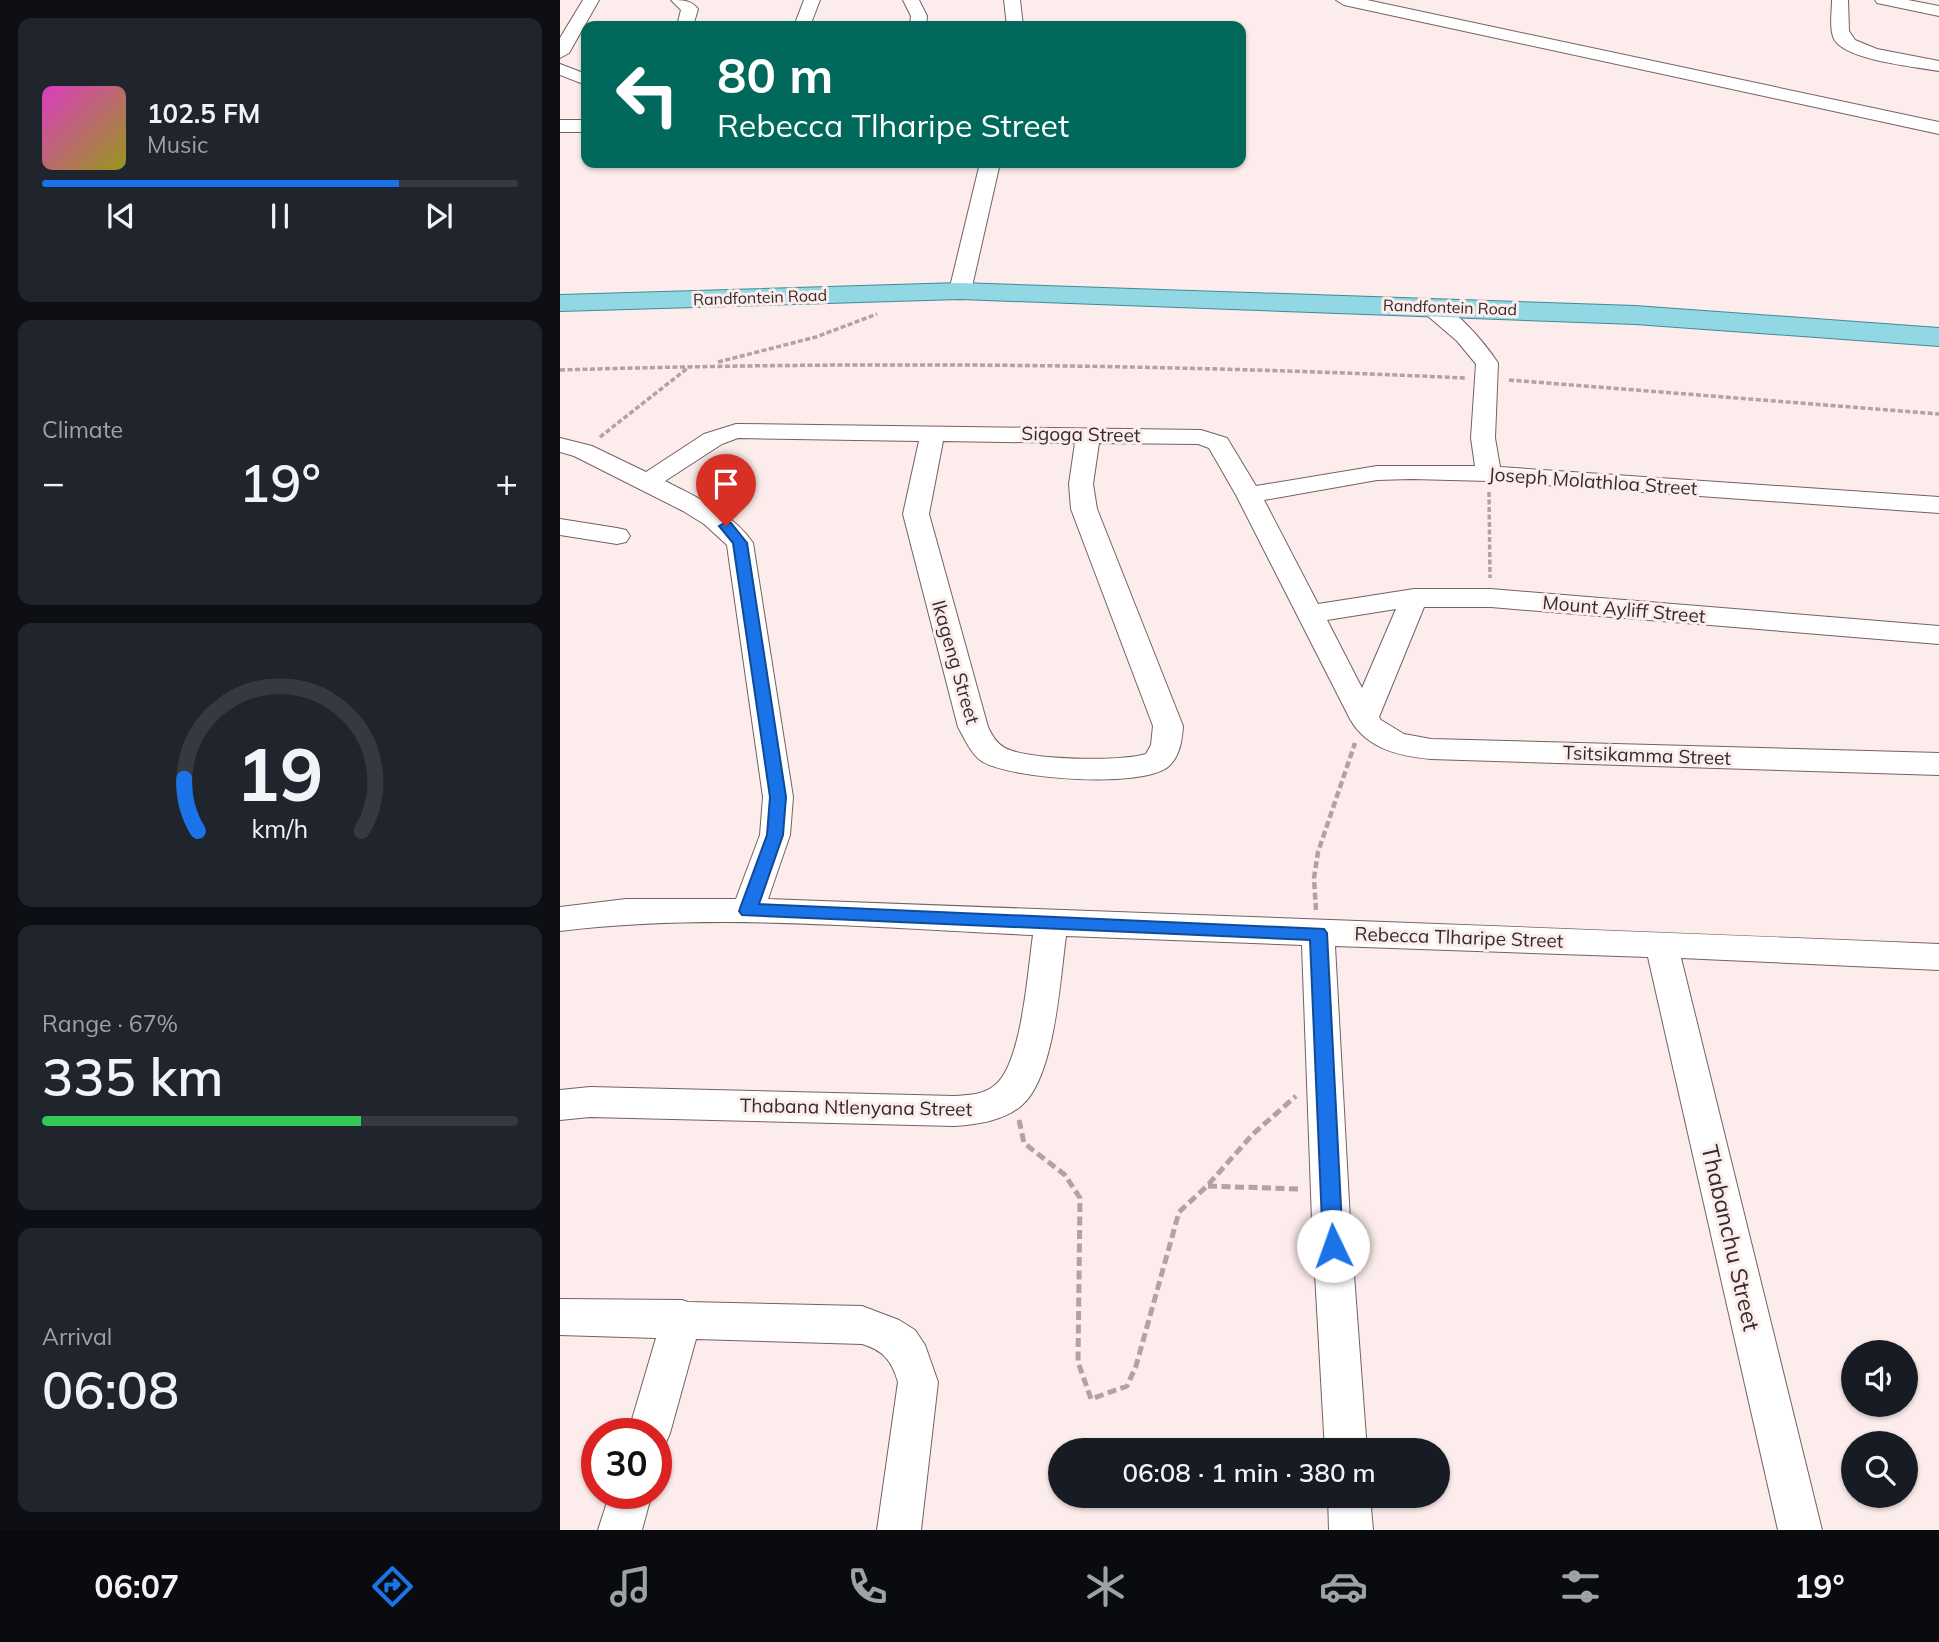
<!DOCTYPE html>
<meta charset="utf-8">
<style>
:root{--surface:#171b24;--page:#20242c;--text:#f1f3f6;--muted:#9ea1a6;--line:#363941;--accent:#1a73e8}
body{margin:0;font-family:Mulish,sans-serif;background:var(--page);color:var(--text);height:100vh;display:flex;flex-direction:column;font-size:26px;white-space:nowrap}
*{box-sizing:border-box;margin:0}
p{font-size:23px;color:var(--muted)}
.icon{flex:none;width:38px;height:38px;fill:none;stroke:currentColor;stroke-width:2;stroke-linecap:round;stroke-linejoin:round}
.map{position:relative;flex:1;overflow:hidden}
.side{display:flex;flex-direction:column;gap:18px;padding:18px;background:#0d0f14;width:560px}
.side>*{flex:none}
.hud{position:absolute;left:21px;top:21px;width:665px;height:147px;border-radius:14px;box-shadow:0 2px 5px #0004;background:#00695c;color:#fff;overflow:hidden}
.tools{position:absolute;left:1281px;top:1340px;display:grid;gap:14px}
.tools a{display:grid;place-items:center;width:77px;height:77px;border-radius:50%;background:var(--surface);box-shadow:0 2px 5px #0004;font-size:35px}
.speed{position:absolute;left:21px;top:1418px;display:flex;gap:14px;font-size:35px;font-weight:700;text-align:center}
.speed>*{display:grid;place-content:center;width:91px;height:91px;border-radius:50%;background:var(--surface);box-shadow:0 2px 5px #0004;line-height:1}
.speed .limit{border:10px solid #d22;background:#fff;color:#111}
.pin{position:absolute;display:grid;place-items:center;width:60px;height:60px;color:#fff;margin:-72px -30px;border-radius:50% 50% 50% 0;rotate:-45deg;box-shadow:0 0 7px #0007}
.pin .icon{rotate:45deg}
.me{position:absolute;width:77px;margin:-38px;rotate:357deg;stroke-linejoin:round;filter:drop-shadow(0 0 5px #0008)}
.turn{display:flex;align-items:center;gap:24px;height:147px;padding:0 21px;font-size:32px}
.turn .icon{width:91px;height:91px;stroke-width:2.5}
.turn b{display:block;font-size:49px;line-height:60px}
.big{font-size:52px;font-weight:600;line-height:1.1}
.side .tile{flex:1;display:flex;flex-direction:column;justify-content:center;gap:10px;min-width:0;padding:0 24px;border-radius:14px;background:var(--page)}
.side .dial{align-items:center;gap:0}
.dial svg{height:182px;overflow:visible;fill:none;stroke:var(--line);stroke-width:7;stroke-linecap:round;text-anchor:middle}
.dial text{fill:var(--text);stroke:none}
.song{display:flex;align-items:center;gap:21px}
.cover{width:84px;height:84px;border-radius:10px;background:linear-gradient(135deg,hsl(310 70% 55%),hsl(60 70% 35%))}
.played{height:7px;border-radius:4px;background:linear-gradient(90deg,var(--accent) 75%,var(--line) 75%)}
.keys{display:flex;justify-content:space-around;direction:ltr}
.heat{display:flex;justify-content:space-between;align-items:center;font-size:38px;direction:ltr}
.charge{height:10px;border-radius:5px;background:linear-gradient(90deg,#34c759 67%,var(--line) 0)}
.trip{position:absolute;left:488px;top:1438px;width:402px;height:70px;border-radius:35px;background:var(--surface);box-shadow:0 2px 5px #0004;font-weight:600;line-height:70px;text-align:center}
.tabs{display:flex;height:112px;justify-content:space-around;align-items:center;background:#090b0e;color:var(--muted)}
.tabs .icon{width:49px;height:49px}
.tabs .active{color:var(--accent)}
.tabs b{font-size:32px;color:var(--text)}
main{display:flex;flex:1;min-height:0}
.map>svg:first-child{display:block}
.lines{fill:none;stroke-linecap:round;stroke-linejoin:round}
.minor-casing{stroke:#736261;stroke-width:2}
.major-casing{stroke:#418a98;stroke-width:2}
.path-far2{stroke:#b0a3a3;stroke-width:3.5;stroke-dasharray:5 2.5;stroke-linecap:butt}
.path-far1{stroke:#b0a3a3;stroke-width:4.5;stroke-dasharray:7 3.5;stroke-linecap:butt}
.path{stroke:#b0a3a3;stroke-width:5;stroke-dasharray:9 4.5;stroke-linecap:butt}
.minor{fill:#fff;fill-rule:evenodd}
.major{fill:#91d7e4;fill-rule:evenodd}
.route{fill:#1a73e8;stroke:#114b97;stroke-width:2}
.labels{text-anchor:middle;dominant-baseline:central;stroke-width:6;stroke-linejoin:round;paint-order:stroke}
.far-street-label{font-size:16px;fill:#342c2c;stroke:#fceceb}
.street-label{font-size:19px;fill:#342c2c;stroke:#fceceb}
.near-street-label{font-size:23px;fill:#342c2c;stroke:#fceceb}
</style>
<main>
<section class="side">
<div class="tile">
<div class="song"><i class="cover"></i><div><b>102.5 FM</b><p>Music</p></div></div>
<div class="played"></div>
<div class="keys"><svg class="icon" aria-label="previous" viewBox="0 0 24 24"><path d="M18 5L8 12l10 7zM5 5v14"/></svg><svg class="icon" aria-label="pause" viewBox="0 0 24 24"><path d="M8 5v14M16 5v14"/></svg><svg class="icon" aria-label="next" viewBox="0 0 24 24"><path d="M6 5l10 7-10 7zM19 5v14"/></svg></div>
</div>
<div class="tile"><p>Climate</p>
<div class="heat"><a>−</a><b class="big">19°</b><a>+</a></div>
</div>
<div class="tile dial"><svg viewBox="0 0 100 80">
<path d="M14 69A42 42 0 1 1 86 69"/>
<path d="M14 69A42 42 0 0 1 8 46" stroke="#1a73e8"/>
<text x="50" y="56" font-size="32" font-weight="700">19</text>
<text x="50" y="72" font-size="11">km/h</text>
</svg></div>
<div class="tile"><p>Range · 67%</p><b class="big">335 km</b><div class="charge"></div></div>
<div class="tile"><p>Arrival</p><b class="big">06:08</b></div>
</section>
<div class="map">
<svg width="1379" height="1530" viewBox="0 0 1379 1530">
<rect width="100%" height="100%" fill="#fceceb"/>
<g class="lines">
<defs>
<path id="minor" d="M23,0H39L9,53L0,58V38Z
M111,0C123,0 131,0 138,9L133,26H117L121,10Z
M244,0H260L250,26H234Z
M343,0H359L367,16L366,26H350L351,16Z
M444,0H460L463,26H447Z
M776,0H807L1379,122V134L784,5Z
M1272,0H1288L1289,31L1295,40L1317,49L1379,61V71C1356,67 1285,60 1274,39C1269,28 1272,12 1272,0Z
M1315,0H1348L1379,6V16L1317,3Z
M0,64L26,74V85L0,75Z
M0,120H26V132H0Z
M420,163H440L411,291L408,296H392L389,291Z
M870,299C893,305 925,343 938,363L935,438L940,467L1379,497V513L929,481L852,479L817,480L704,500L758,604L854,589H931L1379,626V644L931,607H864L819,717L821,720L844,734L871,739L1379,753V775L871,759C839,756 807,749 790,719L676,495L649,448L638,444L539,443L533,484L537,509L623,726C622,740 620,756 609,766C584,789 452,779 423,762C411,755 405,739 398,727L343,514L359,441L178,438L162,444L105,481C136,497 173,513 193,543L233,797L230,835L208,899C598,914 989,927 1379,944V970L1121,958L1262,1530H1218L1088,957L775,946L790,1220L807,1451H765L752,1220L742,945L506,936C500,979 495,1078 461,1106C443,1121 416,1125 394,1126L30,1117L0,1120V1090L30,1087L394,1096C408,1095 424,1095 435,1085C462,1064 468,969 473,935C316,928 156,912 0,931V907L66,899H176L200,835L203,797L167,545L144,524L123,511L14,456L0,452V438L32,446L86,472L144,434L176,424L641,430L667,438L696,486L817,466H915L911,438L916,364L897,341L862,311L859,306L862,301ZM383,441L515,443L509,484L511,509L593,726L591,745L586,754C562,762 467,760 445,748C436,743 432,735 428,727L369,514ZM836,609L802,688L767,620Z
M0,519L57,528L66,530L70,536L66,542L57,544L0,535Z
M0,1299L122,1300L128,1302L302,1306L339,1320L355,1330L365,1345L378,1382L361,1530H317L338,1382C332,1361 323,1350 302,1344L136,1339L110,1433L104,1447L96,1450V1433H68L96,1338L0,1335Z
M50,1493H92L82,1530H38Z
M768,1496H810L813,1530H769Z"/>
<path id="major" d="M400,283L1075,306L1379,328V346L1075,324L400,299L0,311V295Z"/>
</defs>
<use href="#minor" class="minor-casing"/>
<use href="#major" class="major-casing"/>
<path class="path-far2" d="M158,362L256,337L317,314
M0,370C302,361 603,364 905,378
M949,380L1379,414
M40,437L129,367
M929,492L930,578"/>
<path class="path-far1" d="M756,910L754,878L758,852L795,743"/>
<path class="path" d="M459,1120L464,1143L505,1175L520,1198L518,1362L531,1399L567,1386L576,1366L619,1212L647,1186L693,1134L736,1096
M648,1186L740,1189"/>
<use href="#minor" class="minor"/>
<use href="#major" class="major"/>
</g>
<path class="route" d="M166,522L171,523L187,543L226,797L223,835L199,904L764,929L767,933L783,1246L780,1252L773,1255L766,1252L763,1246L750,940L182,915L179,911L207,835L210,797L173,543L159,526Z"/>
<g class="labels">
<g class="far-street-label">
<text transform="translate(200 297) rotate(-2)">Randfontein Road</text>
<text transform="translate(890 307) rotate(2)">Randfontein Road</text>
</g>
<g class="street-label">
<text transform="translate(521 434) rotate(1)">Sigoga Street</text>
<text transform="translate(1033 481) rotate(4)">Joseph Molathloa Street</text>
<text transform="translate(1064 609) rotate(5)">Mount Ayliff Street</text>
<text transform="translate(396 662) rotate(74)">Ikageng Street</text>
<text transform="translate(1087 755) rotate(2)">Tsitsikamma Street</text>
<text transform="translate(899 937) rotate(2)">Rebecca Tlharipe Street</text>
<text transform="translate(296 1107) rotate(1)">Thabana Ntlenyana Street</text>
</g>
<g class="near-street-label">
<text transform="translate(1171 1238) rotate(77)">Thabanchu Street</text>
</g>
</g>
</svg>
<div class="tools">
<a><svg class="icon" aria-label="sound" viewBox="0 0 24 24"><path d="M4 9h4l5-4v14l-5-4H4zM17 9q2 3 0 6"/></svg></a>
<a><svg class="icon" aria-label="search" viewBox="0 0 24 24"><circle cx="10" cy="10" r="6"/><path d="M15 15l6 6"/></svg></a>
</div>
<div class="speed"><div class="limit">30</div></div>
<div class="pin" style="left:166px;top:526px;background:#d93025"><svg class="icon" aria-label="arrive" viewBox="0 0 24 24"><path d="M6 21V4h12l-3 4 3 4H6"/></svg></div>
<svg class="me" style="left:773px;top:1246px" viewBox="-20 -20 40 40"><circle r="19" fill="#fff"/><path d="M0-13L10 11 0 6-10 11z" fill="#1a73e8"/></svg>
<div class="trip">06:08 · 1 min · 380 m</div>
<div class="hud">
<div class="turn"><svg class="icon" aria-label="left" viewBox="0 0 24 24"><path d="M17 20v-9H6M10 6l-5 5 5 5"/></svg><div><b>80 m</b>Rebecca Tlharipe Street</div></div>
</div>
</div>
</main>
<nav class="tabs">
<b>06:07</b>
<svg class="icon active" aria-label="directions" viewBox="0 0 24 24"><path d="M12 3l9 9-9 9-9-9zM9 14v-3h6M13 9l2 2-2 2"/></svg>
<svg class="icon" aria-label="music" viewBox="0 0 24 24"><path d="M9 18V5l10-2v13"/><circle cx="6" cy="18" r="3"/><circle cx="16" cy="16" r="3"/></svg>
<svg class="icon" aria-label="phone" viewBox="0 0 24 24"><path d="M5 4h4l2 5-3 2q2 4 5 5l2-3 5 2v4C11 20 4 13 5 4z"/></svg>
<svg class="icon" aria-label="climate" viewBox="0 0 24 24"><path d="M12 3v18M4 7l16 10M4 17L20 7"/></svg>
<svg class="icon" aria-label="car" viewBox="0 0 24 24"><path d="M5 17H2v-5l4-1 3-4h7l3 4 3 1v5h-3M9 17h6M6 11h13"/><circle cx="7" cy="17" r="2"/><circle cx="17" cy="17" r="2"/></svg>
<svg class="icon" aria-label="filters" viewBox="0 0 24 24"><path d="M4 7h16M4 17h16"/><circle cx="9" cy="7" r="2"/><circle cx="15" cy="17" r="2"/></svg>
<b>19°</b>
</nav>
